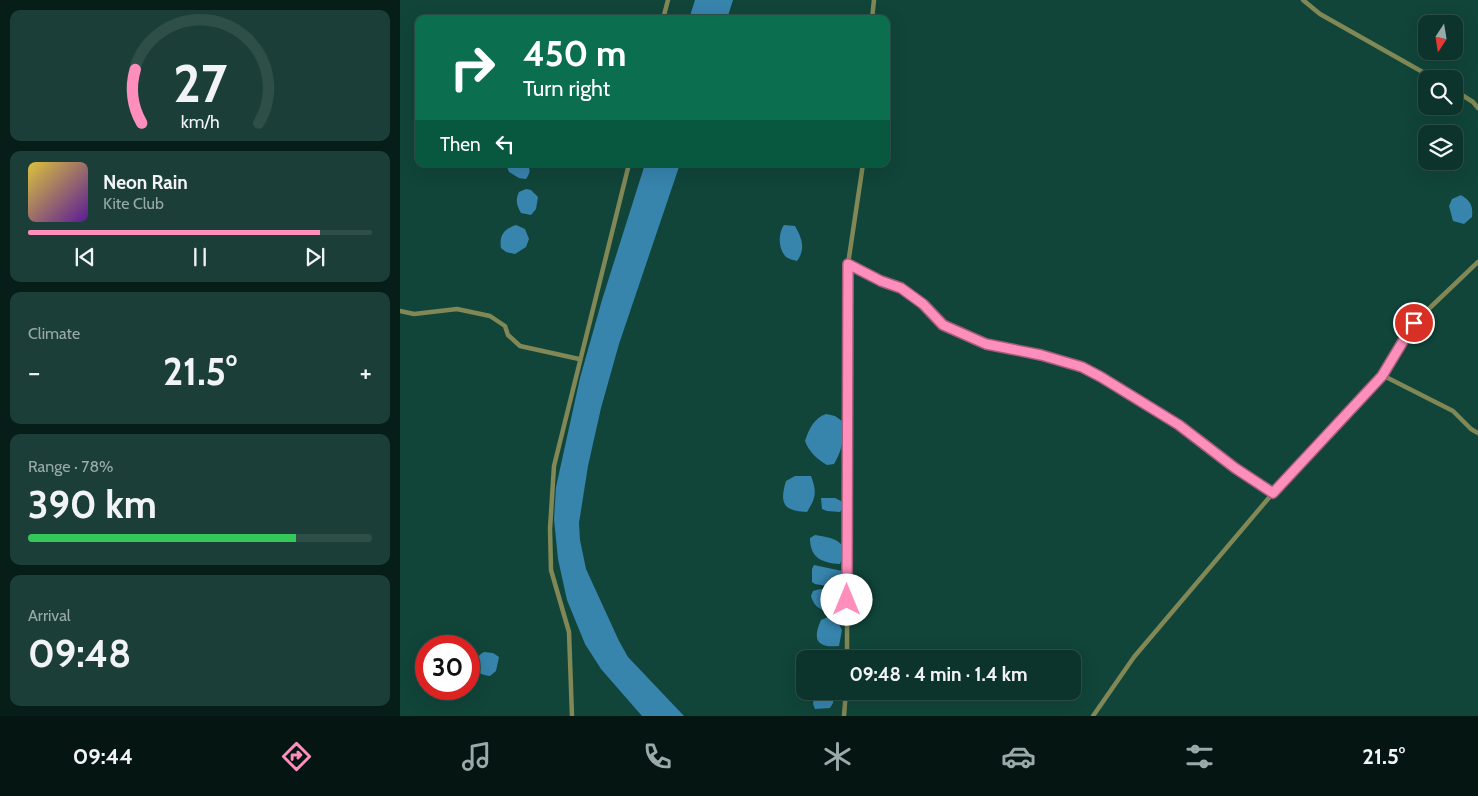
<!DOCTYPE html>
<meta charset="utf-8">
<style>
:root{--surface:#0d342c;--page:#1b3f38;--text:#f1f3f6;--muted:#9aaaa9;--line:#2d4f48;--accent:#fe8ebc}
body{margin:0;font-family:Cabin,sans-serif;background:var(--page);color:var(--text);height:100vh;display:flex;flex-direction:column;font-size:19px;white-space:nowrap}
*{box-sizing:border-box;margin:0}
p{font-size:16px;color:var(--muted)}
.icon{flex:none;width:28px;height:28px;fill:none;stroke:currentColor;stroke-width:2;stroke-linecap:round;stroke-linejoin:round}
.map{position:relative;flex:1;overflow:hidden}
.side{display:flex;flex-direction:column;gap:10px;padding:10px;background:#071d18;width:400px}
.side>*{flex:none}
.hud{position:absolute;left:15px;top:15px;width:475px;height:152px;border-radius:10px;box-shadow:0 5px 20px #0002,0 0 0 1px var(--line);background:#0b6e4f;color:#fff;overflow:hidden}
.needle{width:32px;rotate:192deg}
.tools{position:absolute;left:1018px;top:15px;display:grid;gap:10px}
.tools a{display:grid;place-items:center;width:45px;height:45px;border-radius:10px;background:var(--surface);box-shadow:0 5px 20px #0002,0 0 0 1px var(--line);font-size:25px}
.speed{position:absolute;left:15px;top:635px;display:flex;gap:10px;font-size:25px;font-weight:700;text-align:center}
.speed>*{display:grid;place-content:center;width:65px;height:65px;border-radius:50%;background:var(--surface);box-shadow:0 5px 20px #0002,0 0 0 1px var(--line);line-height:1}
.speed .limit{border:8px solid #d22;background:#fff;color:#111}
.pin{position:absolute;display:grid;place-items:center;width:42px;height:42px;color:#fff;margin:-21px;border:2px solid #fff;border-radius:50%;box-shadow:0 1px 5px #0007}
.me{position:absolute;width:55px;margin:-28px;rotate:0deg;stroke-linejoin:round;filter:drop-shadow(0 0 4px #0008)}
.turn{display:flex;align-items:center;gap:18px;height:105px;padding:0 25px;font-size:22px}
.turn .icon{width:65px;height:65px;stroke-width:2.5}
.turn b{display:block;font-size:35px;line-height:42px}
.then{display:flex;align-items:center;height:48px;padding:0 25px;background:#0003;gap:10px;font-size:19px}
.big{font-size:38px;font-weight:800;line-height:1.1}
.side .card{flex:1;display:flex;flex-direction:column;justify-content:center;gap:8px;min-width:0;padding:0 18px;border-radius:10px;background:var(--page)}
.side .dial{align-items:center;gap:0}
.dial svg{height:130px;overflow:visible;fill:none;stroke:var(--line);stroke-width:7;stroke-linecap:round;text-anchor:middle}
.dial text{fill:var(--text);stroke:none}
.song{display:flex;align-items:center;gap:15px}
.cover{width:60px;height:60px;border-radius:8px;background:linear-gradient(135deg,hsl(50 70% 55%),hsl(270 70% 35%))}
.played{height:5px;border-radius:2px;background:linear-gradient(90deg,var(--accent) 85%,var(--line) 85%)}
.keys{display:flex;justify-content:space-around;direction:ltr}
.heat{display:flex;justify-content:space-between;align-items:center;font-size:28px;direction:ltr}
.charge{height:8px;border-radius:4px;background:linear-gradient(90deg,#34c759 78%,var(--line) 0)}
.trip{position:absolute;left:396px;top:650px;width:285px;height:50px;border-radius:10px;background:var(--surface);box-shadow:0 5px 20px #0002,0 0 0 1px var(--line);font-weight:800;line-height:50px;text-align:center}
.tabs{display:flex;height:80px;justify-content:space-around;align-items:center;background:#051512;color:var(--muted)}
.tabs .icon{width:35px;height:35px}
.tabs .active{color:var(--accent)}
.tabs b{font-size:22px;color:var(--text)}
main{display:flex;flex:1;min-height:0}
.map>svg:first-child{display:block}
.water{fill:#3784ad}
.lines{fill:none;stroke-linecap:round;stroke-linejoin:round}
.street{stroke:#818856;stroke-width:4.5}
.route-casing{stroke:#a55c7a;stroke-width:12}
.route{stroke:#fe8ebc;stroke-width:9}
</style>
<main>
<section class="side">
<div class="card dial"><svg viewBox="0 0 100 80">
<path d="M14 69A42 42 0 1 1 86 69"/>
<path d="M14 69A42 42 0 0 1 10 36" stroke="#fe8ebc"/>
<text x="50" y="56" font-size="32" font-weight="700">27</text>
<text x="50" y="72" font-size="11">km/h</text>
</svg></div>
<div class="card">
<div class="song"><i class="cover"></i><div><b>Neon Rain</b><p>Kite Club</p></div></div>
<div class="played"></div>
<div class="keys"><svg class="icon" aria-label="previous" viewBox="0 0 24 24"><path d="M18 5L8 12l10 7zM5 5v14"/></svg><svg class="icon" aria-label="pause" viewBox="0 0 24 24"><path d="M8 5v14M16 5v14"/></svg><svg class="icon" aria-label="next" viewBox="0 0 24 24"><path d="M6 5l10 7-10 7zM19 5v14"/></svg></div>
</div>
<div class="card"><p>Climate</p>
<div class="heat"><a>−</a><b class="big">21.5°</b><a>+</a></div>
</div>
<div class="card"><p>Range · 78%</p><b class="big">390 km</b><div class="charge"></div></div>
<div class="card"><p>Arrival</p><b class="big">09:48</b></div>
</section>
<div class="map">
<svg width="1078" height="716" viewBox="0 0 1078 716">
<rect width="100%" height="100%" fill="#11453a"/>
<path class="water" d="M295,0H333L327,19H289Z
M106,164H127C131,170 130,173 126,179L119,178L109,172Z
M245,164H280L219,344L201,408L188,466L179,523L180,540L186,569L219,641L228,657L284,716H242L201,669L185,644L167,600L158,559L154,519L156,487L180,378L202,300Z
M126,189L131,190L138,197L136,209L131,215L121,213C117,206 115,200 119,192Z
M1061,195C1071,201 1073,206 1072,217L1064,224L1053,221L1049,206L1052,199Z
M116,225L125,229L129,239L126,247L115,254L106,252L101,248C99,235 104,229 116,225Z
M384,225L395,226C402,238 406,249 397,261C393,260 389,259 386,257C378,249 378,233 384,225Z
M426,414L435,416L442,421C445,436 442,451 434,464L427,465C417,459 409,452 405,441C409,429 414,418 426,414Z
M395,476H411C417,492 416,498 407,512C384,511 379,504 386,481Z
M421,498H435L443,502V508L440,512L427,511L422,509Z
M415,535C426,537 440,538 445,550L440,564C422,563 410,558 410,538Z
M414,565L442,571L444,576L439,588L415,584L412,582V569Z
M420,589L437,592L443,596L444,606L439,612C425,612 415,610 411,596L413,591Z
M430,616L436,618L442,630L439,646C417,648 412,640 421,620Z
M84,652L93,653L99,657L96,671L90,676C73,675 70,660 84,652Z
M415,691H430L434,694L433,703L430,708L415,709L413,704Z"/>
<g class="lines">
<path class="street" d="M903,0L920,14L1035,79
M263,19L268,0
M472,19L474,0
M1054,90L1073,102L1078,108
M448,264L481,281L501,288L523,304L543,325L586,344L641,355L682,367L701,377L779,425L835,469L873,493
M0,311L14,314L57,309L90,316L105,326L108,335L120,346L179,359
M982,375L1053,411L1071,429L1078,433
M447,659L448,264L463,164
M172,716L169,632L151,570L150,529L154,466L229,164
M444,716L446,691
M693,716L734,657L873,493L982,375L1014,323L1078,262"/>
</g>
<g class="lines">
<defs>
<path id="route" d="M447,600L448,264L481,281L501,288L523,304L543,325L586,344L641,355L682,367L701,377L779,425L835,468L873,493L982,376L1014,323"/>
</defs>
<use href="#route" class="route-casing"/>
<use href="#route" class="route"/>
</g>
</svg>
<div class="tools">
<a><svg class="needle" viewBox="-14 -14 28 28"><path d="M0-13l5 13h-10z" fill="#e53935"/><path d="M0 13l5-13h-10z" fill="#9aaaa9"/></svg></a>
<a><svg class="icon" aria-label="search" viewBox="0 0 24 24"><circle cx="10" cy="10" r="6"/><path d="M15 15l6 6"/></svg></a>
<a><svg class="icon" aria-label="layers" viewBox="0 0 24 24"><path d="M12 4l9 5-9 5-9-5zM3 14l9 5 9-5"/></svg></a>
</div>
<div class="speed"><div class="limit">30</div></div>
<div class="pin" style="left:1014px;top:323px;background:#d93025"><svg class="icon" aria-label="arrive" viewBox="0 0 24 24"><path d="M6 21V4h12l-3 4 3 4H6"/></svg></div>
<svg class="me" style="left:447px;top:600px" viewBox="-20 -20 40 40"><circle r="19" fill="#fff"/><path d="M0-13L10 11 0 6-10 11z" fill="#fe8ebc"/></svg>
<div class="trip">09:48 · 4 min · 1.4 km</div>
<div class="hud">
<div class="turn"><svg class="icon" aria-label="right" viewBox="0 0 24 24"><path d="M7 20v-9h11M14 6l5 5-5 5"/></svg><div><b>450 m</b>Turn right</div></div>
<div class="then">Then<svg class="icon" aria-label="left" viewBox="0 0 24 24"><path d="M17 20v-9H6M10 6l-5 5 5 5"/></svg></div>
</div>
</div>
</main>
<nav class="tabs">
<b>09:44</b>
<svg class="icon active" aria-label="directions" viewBox="0 0 24 24"><path d="M12 3l9 9-9 9-9-9zM9 14v-3h6M13 9l2 2-2 2"/></svg>
<svg class="icon" aria-label="music" viewBox="0 0 24 24"><path d="M9 18V5l10-2v13"/><circle cx="6" cy="18" r="3"/><circle cx="16" cy="16" r="3"/></svg>
<svg class="icon" aria-label="phone" viewBox="0 0 24 24"><path d="M5 4h4l2 5-3 2q2 4 5 5l2-3 5 2v4C11 20 4 13 5 4z"/></svg>
<svg class="icon" aria-label="climate" viewBox="0 0 24 24"><path d="M12 3v18M4 7l16 10M4 17L20 7"/></svg>
<svg class="icon" aria-label="car" viewBox="0 0 24 24"><path d="M5 17H2v-5l4-1 3-4h7l3 4 3 1v5h-3M9 17h6M6 11h13"/><circle cx="7" cy="17" r="2"/><circle cx="17" cy="17" r="2"/></svg>
<svg class="icon" aria-label="filters" viewBox="0 0 24 24"><path d="M4 7h16M4 17h16"/><circle cx="9" cy="7" r="2"/><circle cx="15" cy="17" r="2"/></svg>
<b>21.5°</b>
</nav>
